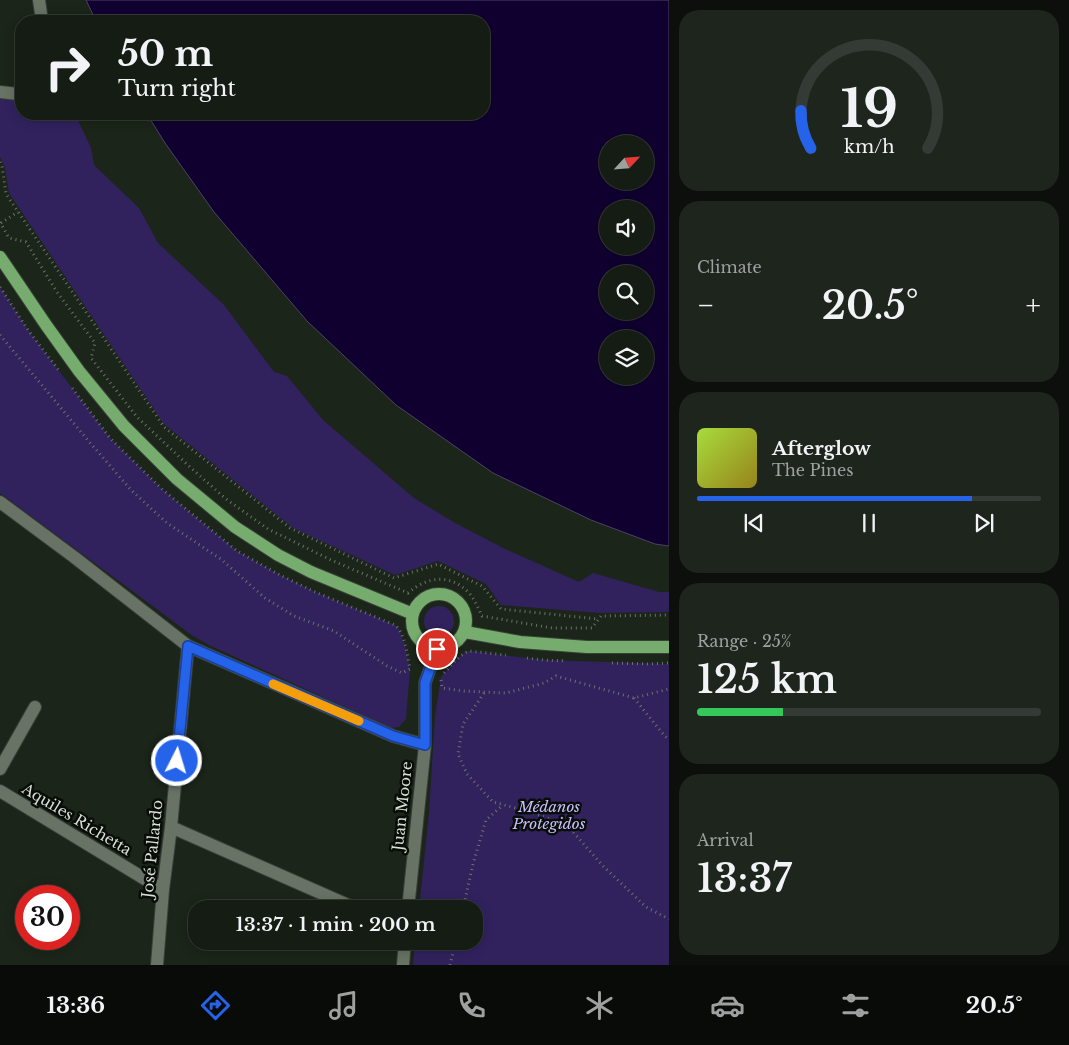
<!DOCTYPE html>
<meta charset="utf-8">
<style>
:root{--surface:#151c14;--page:#1e251d;--text:#f1f3f6;--muted:#9da1a0;--line:#343a34;--accent:#2563eb}
body{margin:0;font-family:"Libre Baskerville",serif;background:var(--page);color:var(--text);height:100vh;display:flex;flex-direction:column;font-size:19px;white-space:nowrap}
*{box-sizing:border-box;margin:0}
p{font-size:16px;color:var(--muted)}
.icon{flex:none;width:28px;height:28px;fill:none;stroke:currentColor;stroke-width:2;stroke-linecap:round;stroke-linejoin:round}
.map{position:relative;flex:1;overflow:hidden}
.side{display:flex;flex-direction:column;gap:10px;padding:10px;background:#0c0f0b;width:400px}
.side>*{flex:none}
.banner{position:absolute;left:15px;top:15px;width:475px;height:105px;border-radius:20px;box-shadow:0 2px 12px #0003,0 0 0 1px var(--line);background:#151c14;color:var(--text);overflow:hidden}
.needle{width:32px;rotate:64deg}
.controls{position:absolute;left:599px;top:135px;display:grid;gap:10px}
.controls a{display:grid;place-items:center;width:55px;height:55px;border-radius:50%;background:var(--surface);box-shadow:0 2px 12px #0003,0 0 0 1px var(--line);font-size:25px}
.speed{position:absolute;left:15px;top:885px;display:flex;gap:10px;font-size:25px;font-weight:700;text-align:center}
.speed>*{display:grid;place-content:center;width:65px;height:65px;border-radius:50%;background:var(--surface);box-shadow:0 2px 12px #0003,0 0 0 1px var(--line);line-height:1}
.speed .limit{border:8px solid #d22;background:#fff;color:#111}
.pin{position:absolute;display:grid;place-items:center;width:42px;height:42px;color:#fff;margin:-21px;border:2px solid #fff;border-radius:50%;box-shadow:0 1px 5px #0007}
.me{position:absolute;width:55px;margin:-28px;rotate:5deg;stroke-linejoin:round;filter:drop-shadow(0 0 4px #0008)}
.turn{display:flex;align-items:center;gap:18px;height:105px;padding:0 20px;font-size:22px}
.turn .icon{width:65px;height:65px;stroke-width:2.5}
.turn b{display:block;font-size:35px;line-height:42px}
.big{font-size:38px;font-weight:600;line-height:1.1}
.side .widget{flex:1;display:flex;flex-direction:column;justify-content:center;gap:8px;min-width:0;padding:0 18px;border-radius:20px;background:var(--page)}
.side .dial{align-items:center;gap:0}
.dial svg{height:130px;overflow:visible;fill:none;stroke:var(--line);stroke-width:7;stroke-linecap:round;text-anchor:middle}
.dial text{fill:var(--text);stroke:none}
.song{display:flex;align-items:center;gap:15px}
.cover{width:60px;height:60px;border-radius:8px;background:linear-gradient(135deg,hsl(80 70% 55%),hsl(50 70% 35%))}
.played{height:5px;border-radius:2px;background:linear-gradient(90deg,var(--accent) 80%,var(--line) 80%)}
.keys{display:flex;justify-content:space-around;direction:ltr}
.heat{display:flex;justify-content:space-between;align-items:center;font-size:28px;direction:ltr}
.charge{height:8px;border-radius:4px;background:linear-gradient(90deg,#34c759 25%,var(--line) 0)}
.trip{position:absolute;left:188px;top:900px;width:295px;height:50px;border-radius:20px;background:var(--surface);box-shadow:0 2px 12px #0003,0 0 0 1px var(--line);font-weight:600;line-height:50px;text-align:center}
.tabs{display:flex;height:80px;justify-content:space-around;align-items:center;background:#080b08;color:var(--muted)}
.tabs .icon{width:35px;height:35px}
.tabs .selected{color:var(--accent)}
.tabs b{font-size:22px;color:var(--text)}
main{display:flex;flex:1;min-height:0}
.map>svg:first-child{display:block}
.green{fill:#31225e}
.water{fill:#100030;stroke:#4c4362;fill-rule:evenodd}
.lines{fill:none;stroke-linecap:round;stroke-linejoin:round}
.minor-casing{stroke:#384037;stroke-width:14}
.major-casing{stroke:#384037;stroke-width:14}
.path{stroke:#6a7369;stroke-width:3;stroke-dasharray:1 4;stroke-linecap:butt}
.minor{stroke:#687366;stroke-width:12}
.major{stroke:#76ad6e;stroke-width:12}
.route-casing{stroke:#184099;stroke-width:12}
.route{stroke:#2563eb;stroke-width:9}
.slow{stroke:#f59e0b;stroke-width:9}
.labels{text-anchor:middle;dominant-baseline:central;stroke-width:5;stroke-linejoin:round;paint-order:stroke}
.street-label{font-size:15px;fill:#d8dfd7;stroke:#090d08}
.park-label{font-size:15px;font-style:italic;fill:#c8beff;stroke:#090d08}
</style>
<main>
<div class="map">
<svg width="669" height="965" viewBox="0 0 669 965">
<rect width="100%" height="100%" fill="#1c251a"/>
<path class="green" d="M21,98V114H75L91,148L94,165L139,208L158,243L224,305L274,372L287,376L323,420L414,498L455,523L505,549L579,582L593,573L659,592H669V612L598,613L501,605L486,584L438,561L395,575L293,528L164,424L9,193L5,168L0,157V99H19Z
M0,287L28,330L110,438L163,490L237,551L280,575L315,592L395,625L399,629L405,646L410,669L406,719L399,727L391,728L211,646L193,636L0,493Z
M424 621a15 15 0 1 1 30 0a15 15 0 1 1-30 0Z
M469,651L543,660L669,664V965H413L415,941H474V909H419L429,813L435,716L441,677L454,662L465,652Z"/>
<path class="water" d="M86,0H669V546L655,544L591,520L493,473L396,405L307,321L214,212L165,143L147,114H484V21H96ZM608,144H645V181H608ZM608,209H645V246H608ZM608,274H645V311H608ZM608,339H645V376H608Z"/>
<g class="lines">
<defs>
<path id="minor" d="M39,0L42,21
M0,92L18,94L21,92
M0,502L74,557L188,646L393,736L425,745
M0,769L35,707
M0,791L163,890
M171,827L357,909
M408,909L425,745V683L437,649
M157,965L163,890L171,827L188,646
M403,965L405,941"/>
<path id="major" d="M0,257L46,325L79,371L124,426L177,479L235,527L278,555L311,572L413,614
M412 621a27 27 0 1 1 54 0a27 27 0 1 1-54 0Z
M465,632L520,642L587,647H669"/>
</defs>
<use href="#minor" class="minor-casing"/>
<use href="#major" class="major-casing"/>
<path class="path" d="M0,162L2,166L6,194L164,427L290,528L394,578L438,564L482,586L501,609L598,619
M0,222L9,238L26,242L57,292L95,343L91,358L137,417L191,468L226,499L268,529L331,560L408,593C427,577 449,573 468,592C475,599 478,608 482,616L552,628H592L601,616L669,615
M1,223L18,212
M0,287L28,330L60,372
M0,335L86,438L131,490L167,523L222,560L265,598L294,616L334,631L387,666L402,673L410,669C407,655 406,635 395,625L315,592L280,575L237,551L163,490L110,438L70,385
M527,658L543,660L566,661
M612,663L648,664L669,663
M444,673C452,665 459,655 469,651L506,655
M441,680L442,688L464,691L506,693L544,683L556,676L634,698L669,689
M484,693L463,724L458,754L467,774L493,802L534,813L568,826L602,865L646,907L669,919
M634,698L663,734L669,740
M463,909L473,864L486,820L503,805
M450,965L456,941"/>
<use href="#minor" class="minor"/>
<use href="#major" class="major"/>
</g>
<g class="lines">
<defs>
<path id="route" d="M177,761L188,646L393,736L425,745V683L437,649"/>
</defs>
<use href="#route" class="route-casing"/>
<use href="#route" class="route"/>
<path class="slow" d="M273,684L359,721"/>
</g>
<g class="labels">
<g class="street-label">
<text transform="translate(402 806) rotate(-84)">Juan Moore</text>
<text transform="translate(77 819) rotate(31)">Aquiles Richetta</text>
<text transform="translate(152 849) rotate(-84)">José Pallardo</text>
</g>
<g class="park-label">
<text x="549" y="806">Médanos<tspan x="549" dy="17">Protegidos</tspan></text>
</g>
</g>
</svg>
<div class="controls">
<a><svg class="needle" viewBox="-14 -14 28 28"><path d="M0-13l5 13h-10z" fill="#e53935"/><path d="M0 13l5-13h-10z" fill="#9da1a0"/></svg></a>
<a><svg class="icon" aria-label="sound" viewBox="0 0 24 24"><path d="M4 9h4l5-4v14l-5-4H4zM17 9q2 3 0 6"/></svg></a>
<a><svg class="icon" aria-label="search" viewBox="0 0 24 24"><circle cx="10" cy="10" r="6"/><path d="M15 15l6 6"/></svg></a>
<a><svg class="icon" aria-label="layers" viewBox="0 0 24 24"><path d="M12 4l9 5-9 5-9-5zM3 14l9 5 9-5"/></svg></a>
</div>
<div class="speed"><div class="limit">30</div></div>
<div class="pin" style="left:437px;top:649px;background:#d93025"><svg class="icon" aria-label="arrive" viewBox="0 0 24 24"><path d="M6 21V4h12l-3 4 3 4H6"/></svg></div>
<svg class="me" style="left:177px;top:761px" viewBox="-20 -20 40 40"><circle r="17" fill="#2563eb" stroke="#fff" stroke-width="3"/><path d="M0-11L8 9 0 5-8 9z" fill="#fff"/></svg>
<div class="trip">13:37 · 1 min · 200 m</div>
<div class="banner">
<div class="turn"><svg class="icon" aria-label="right" viewBox="0 0 24 24"><path d="M7 20v-9h11M14 6l5 5-5 5"/></svg><div><b>50 m</b>Turn right</div></div>
</div>
</div>
<section class="side">
<div class="widget dial"><svg viewBox="0 0 100 80">
<path d="M14 69A42 42 0 1 1 86 69"/>
<path d="M14 69A42 42 0 0 1 8 46" stroke="#2563eb"/>
<text x="50" y="56" font-size="32" font-weight="700">19</text>
<text x="50" y="72" font-size="11">km/h</text>
</svg></div>
<div class="widget"><p>Climate</p>
<div class="heat"><a>−</a><b class="big">20.5°</b><a>+</a></div>
</div>
<div class="widget">
<div class="song"><i class="cover"></i><div><b>Afterglow</b><p>The Pines</p></div></div>
<div class="played"></div>
<div class="keys"><svg class="icon" aria-label="previous" viewBox="0 0 24 24"><path d="M18 5L8 12l10 7zM5 5v14"/></svg><svg class="icon" aria-label="pause" viewBox="0 0 24 24"><path d="M8 5v14M16 5v14"/></svg><svg class="icon" aria-label="next" viewBox="0 0 24 24"><path d="M6 5l10 7-10 7zM19 5v14"/></svg></div>
</div>
<div class="widget"><p>Range · 25%</p><b class="big">125 km</b><div class="charge"></div></div>
<div class="widget"><p>Arrival</p><b class="big">13:37</b></div>
</section>
</main>
<nav class="tabs">
<b>13:36</b>
<svg class="icon selected" aria-label="directions" viewBox="0 0 24 24"><path d="M12 3l9 9-9 9-9-9zM9 14v-3h6M13 9l2 2-2 2"/></svg>
<svg class="icon" aria-label="music" viewBox="0 0 24 24"><path d="M9 18V5l10-2v13"/><circle cx="6" cy="18" r="3"/><circle cx="16" cy="16" r="3"/></svg>
<svg class="icon" aria-label="phone" viewBox="0 0 24 24"><path d="M5 4h4l2 5-3 2q2 4 5 5l2-3 5 2v4C11 20 4 13 5 4z"/></svg>
<svg class="icon" aria-label="climate" viewBox="0 0 24 24"><path d="M12 3v18M4 7l16 10M4 17L20 7"/></svg>
<svg class="icon" aria-label="car" viewBox="0 0 24 24"><path d="M5 17H2v-5l4-1 3-4h7l3 4 3 1v5h-3M9 17h6M6 11h13"/><circle cx="7" cy="17" r="2"/><circle cx="17" cy="17" r="2"/></svg>
<svg class="icon" aria-label="filters" viewBox="0 0 24 24"><path d="M4 7h16M4 17h16"/><circle cx="9" cy="7" r="2"/><circle cx="15" cy="17" r="2"/></svg>
<b>20.5°</b>
</nav>
